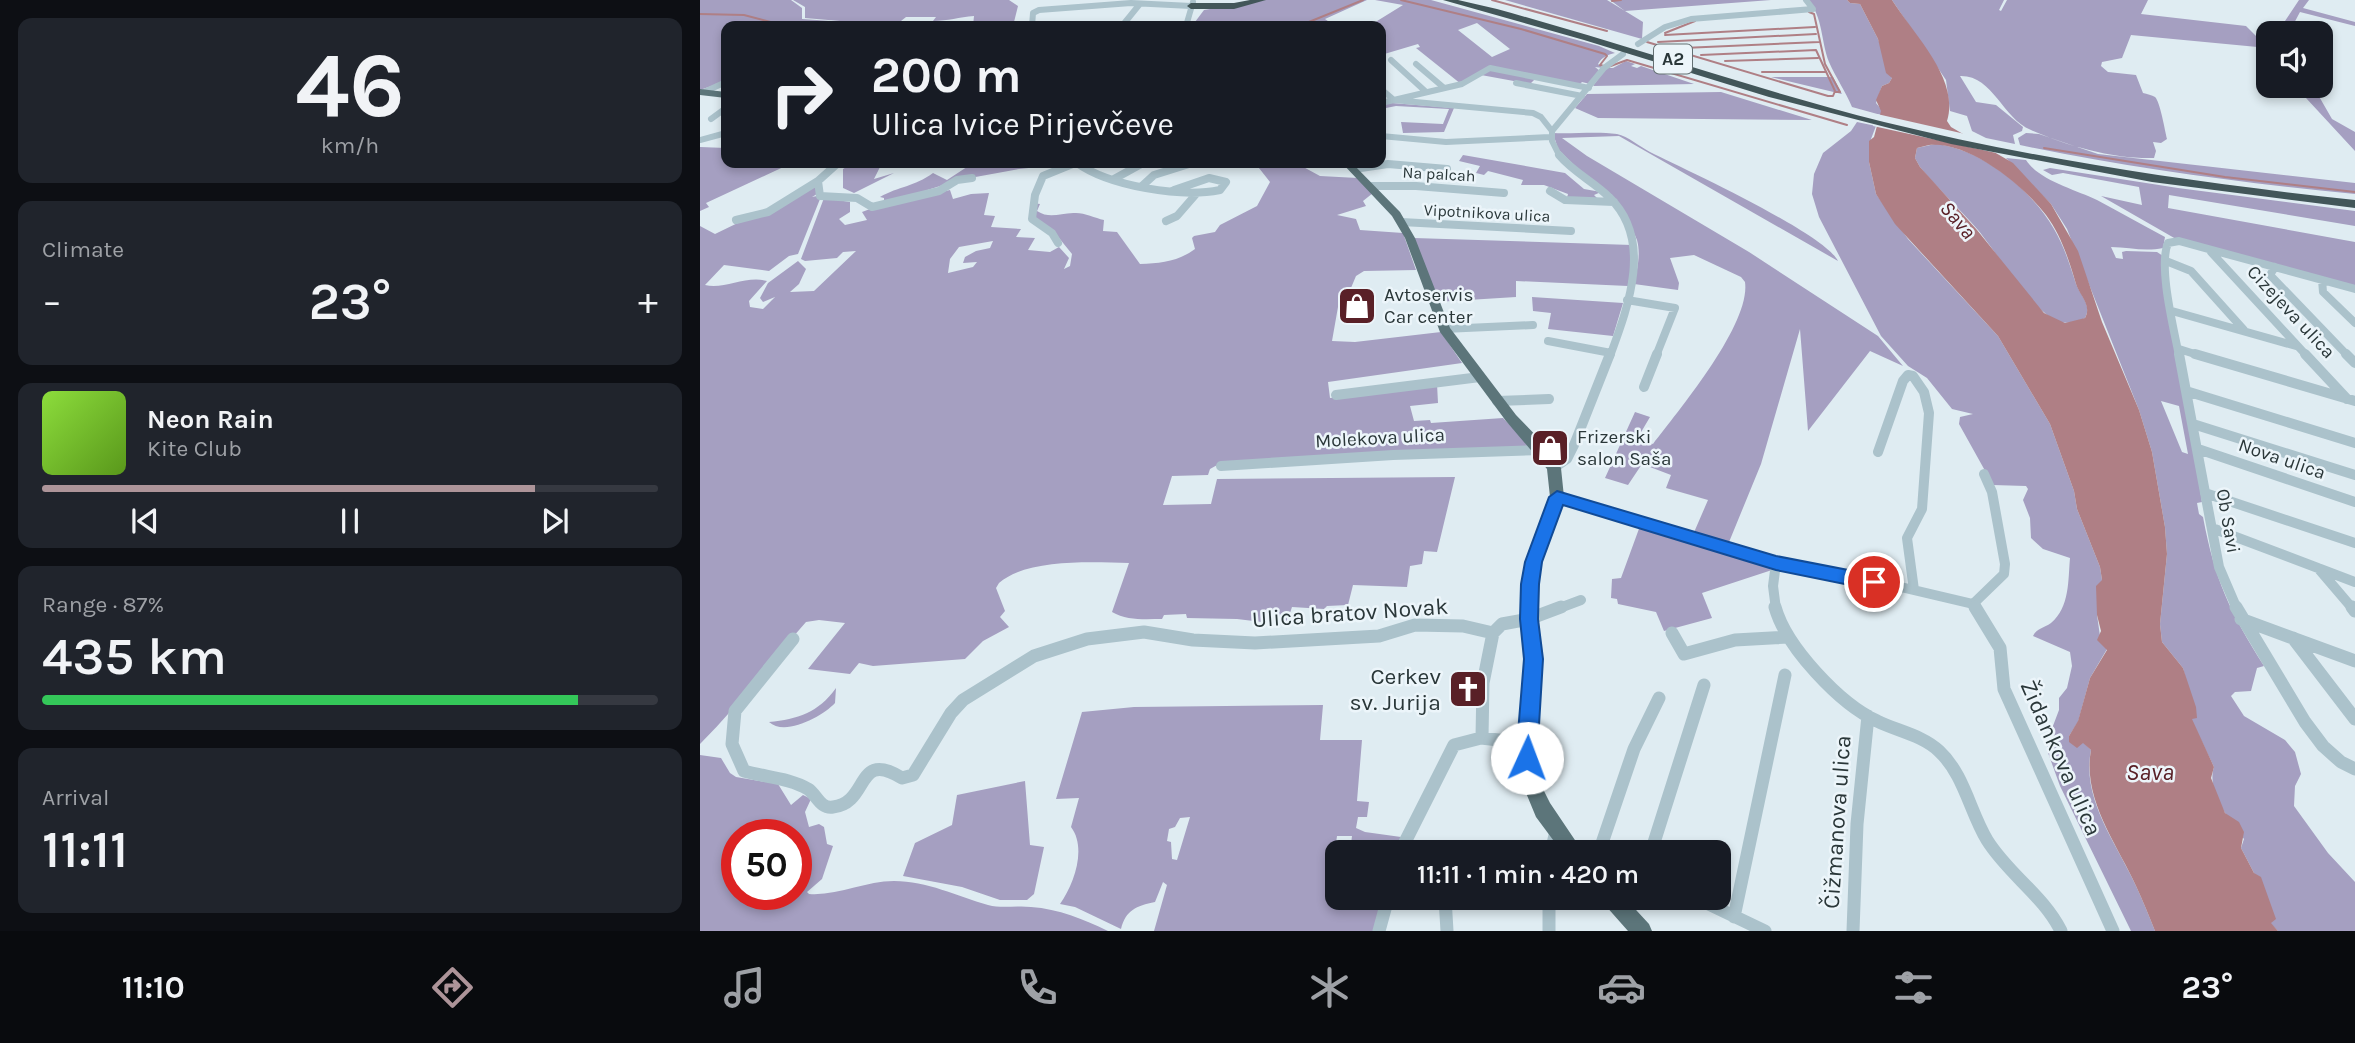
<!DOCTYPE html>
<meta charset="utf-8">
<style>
:root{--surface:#171b24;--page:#20242c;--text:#f1f3f6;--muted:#9ea1a6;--line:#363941;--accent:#ad9499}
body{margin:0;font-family:Karla,sans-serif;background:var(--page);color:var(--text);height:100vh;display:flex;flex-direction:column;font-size:26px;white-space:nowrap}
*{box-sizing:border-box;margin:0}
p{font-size:23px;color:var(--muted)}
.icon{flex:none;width:38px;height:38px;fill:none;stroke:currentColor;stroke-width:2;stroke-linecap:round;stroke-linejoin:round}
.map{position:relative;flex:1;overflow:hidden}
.panel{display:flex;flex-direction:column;gap:18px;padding:18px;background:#0d0f14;width:700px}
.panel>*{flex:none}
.guide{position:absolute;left:21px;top:21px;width:665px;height:147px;border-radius:14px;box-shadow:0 4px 10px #0003;background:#171b24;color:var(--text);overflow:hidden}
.controls{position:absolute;left:1556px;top:21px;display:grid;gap:14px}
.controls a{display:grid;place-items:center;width:77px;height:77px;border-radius:14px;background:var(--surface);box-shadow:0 4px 10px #0003;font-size:35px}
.speed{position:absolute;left:21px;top:819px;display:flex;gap:14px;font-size:35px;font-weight:700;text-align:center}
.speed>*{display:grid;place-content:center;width:91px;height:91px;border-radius:50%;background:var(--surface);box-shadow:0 4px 10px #0003;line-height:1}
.speed .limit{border:10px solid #d22;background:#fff;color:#111}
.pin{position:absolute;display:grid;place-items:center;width:60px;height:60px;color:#fff;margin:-30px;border:4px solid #fff;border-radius:50%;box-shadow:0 2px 7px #0007}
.me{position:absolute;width:77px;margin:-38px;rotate:2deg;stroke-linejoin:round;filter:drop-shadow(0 0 5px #0008)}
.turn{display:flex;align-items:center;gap:24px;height:147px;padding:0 35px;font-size:32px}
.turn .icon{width:91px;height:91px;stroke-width:2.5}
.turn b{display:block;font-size:49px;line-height:60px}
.big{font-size:52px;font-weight:600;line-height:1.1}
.panel .card{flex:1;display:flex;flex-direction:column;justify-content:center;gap:10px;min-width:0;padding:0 24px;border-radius:14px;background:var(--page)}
.panel .dial{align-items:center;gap:0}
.dial b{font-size:91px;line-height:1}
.song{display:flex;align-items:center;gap:21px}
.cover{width:84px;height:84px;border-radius:10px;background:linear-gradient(135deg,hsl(90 70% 55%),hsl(90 70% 35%))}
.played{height:7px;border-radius:4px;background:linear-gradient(90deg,var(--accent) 80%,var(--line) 80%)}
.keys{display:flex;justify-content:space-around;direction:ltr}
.heat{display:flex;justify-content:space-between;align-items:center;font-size:38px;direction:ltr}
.charge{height:10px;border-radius:5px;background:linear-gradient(90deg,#34c759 87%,var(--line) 0)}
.trip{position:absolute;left:625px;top:840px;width:406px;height:70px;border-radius:14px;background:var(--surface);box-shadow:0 4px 10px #0003;font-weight:600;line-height:70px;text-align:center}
.tabs{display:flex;height:112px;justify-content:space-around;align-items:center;background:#090b0e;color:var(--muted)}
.tabs .icon{width:49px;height:49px}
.tabs .on{color:var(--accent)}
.tabs b{font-size:32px;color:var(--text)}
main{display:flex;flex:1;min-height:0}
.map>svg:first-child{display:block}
.green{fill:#a59fc1;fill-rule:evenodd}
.water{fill:#af7f85;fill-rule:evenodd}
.pier{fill:#dfecf2}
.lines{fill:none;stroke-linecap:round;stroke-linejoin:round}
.stream{stroke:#af7f85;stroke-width:2}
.minor-far3{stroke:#abc2cb;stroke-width:6}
.minor-far2{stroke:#abc2cb;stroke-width:8}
.minor-far1{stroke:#abc2cb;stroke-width:10}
.minor{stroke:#abc2cb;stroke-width:13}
.major{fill:#5c757a;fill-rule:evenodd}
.highway{fill:#425659;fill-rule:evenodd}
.route{fill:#1a73e8;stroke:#114b97;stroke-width:2}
.labels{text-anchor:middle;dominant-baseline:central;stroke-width:5;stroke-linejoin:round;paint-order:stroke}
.far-street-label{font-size:16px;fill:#2a3739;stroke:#ecf5fa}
.shield{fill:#ecf5fa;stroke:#647073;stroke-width:2}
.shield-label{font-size:18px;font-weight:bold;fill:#2a3739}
.poi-label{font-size:19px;fill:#2a3739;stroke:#ecf5fa;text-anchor:start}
.street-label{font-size:19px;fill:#2a3739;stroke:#ecf5fa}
.water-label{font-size:21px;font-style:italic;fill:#592027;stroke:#ecf5fa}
.near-street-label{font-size:23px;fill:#2a3739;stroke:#ecf5fa}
.near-poi-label{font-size:23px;fill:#2a3739;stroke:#ecf5fa;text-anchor:end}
.near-water-label{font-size:24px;font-style:italic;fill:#592027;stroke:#ecf5fa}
</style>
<main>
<section class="panel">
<div class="card dial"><b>46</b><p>km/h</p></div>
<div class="card"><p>Climate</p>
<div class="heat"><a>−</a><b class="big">23°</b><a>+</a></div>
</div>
<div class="card">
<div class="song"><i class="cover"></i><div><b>Neon Rain</b><p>Kite Club</p></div></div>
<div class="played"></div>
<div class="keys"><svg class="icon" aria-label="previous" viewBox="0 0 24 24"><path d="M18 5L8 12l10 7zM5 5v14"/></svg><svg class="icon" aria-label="pause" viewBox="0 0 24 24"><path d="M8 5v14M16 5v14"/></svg><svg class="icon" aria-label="next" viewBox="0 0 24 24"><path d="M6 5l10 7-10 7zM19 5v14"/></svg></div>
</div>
<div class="card"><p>Range · 87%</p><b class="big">435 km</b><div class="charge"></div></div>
<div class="card"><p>Arrival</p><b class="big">11:11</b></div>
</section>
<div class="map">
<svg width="1655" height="931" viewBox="0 0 1655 931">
<rect width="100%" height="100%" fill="#dfecf2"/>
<path class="green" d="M0,0H91L102,8V19L146,22L127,26H26V81L0,90Z
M93,0H309L318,6L313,26H273L274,16C259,17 248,21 233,21L236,17H206L201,21L163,23L105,18V7Z
M565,0H667L625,19L635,26H492L504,10Z
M675,0H731L899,46L915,53C907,55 902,57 898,64L903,68L895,67L900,71L890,84L882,82L879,85L836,78L830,84L781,75L761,84L716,48L720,47L718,44L681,55V26H669L703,5ZM777,23L810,49L792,57L758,30Z
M805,0H907L943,22L942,39Z
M910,0H1071L925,11Z
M1108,0H1147L1150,3L1160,4L1178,39L1192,78L1189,83L1182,86L1176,103L1181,109V115L1152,107C1146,92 1136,78 1129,62C1121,42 1123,16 1108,0Z
M1192,0H1304L1299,10L1301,11L1307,0H1448L1441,14L1546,26L1568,48L1431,35L1422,58L1402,62L1401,66L1408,72L1436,75L1443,93C1447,94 1452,95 1455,97C1460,101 1465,131 1467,139L1461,143L1453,142L1456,151L1454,158C1413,159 1368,146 1331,130C1302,118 1293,75 1260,76L1276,102L1296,105L1323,127L1322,131L1313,135L1315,144L1286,138L1272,131L1267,116L1250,111L1246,80Z
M1599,0H1609L1603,8L1655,22V26L1600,12L1592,27L1615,33H1580L1579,30Z
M926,61L935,64L931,66L937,68L941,66L994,84L893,86L906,68H913Z
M1071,77H1133L1142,94Z
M1606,86H1613L1632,119L1655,132V151L1606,98L1613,95Z
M1021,92L1112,120L898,118L875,108L887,94Z
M692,103L754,108L744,132L703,133L701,122L743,124L749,109L696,106L681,109V105Z
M1157,122L1176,126L1171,139L1169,162L1176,194L1208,239L1298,336L1350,424L1374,491L1377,509L1400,567L1402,580L1397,615L1401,643L1407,649L1390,678L1378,722L1369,736L1383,742L1391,750C1381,799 1417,844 1436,886C1443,901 1449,916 1455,931H1431L1360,786L1347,750L1348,739L1359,710V698L1367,688L1372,666L1370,652L1333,636C1337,628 1344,628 1351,623C1370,607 1368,580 1370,558L1343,549L1331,538L1330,518L1323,500L1328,489L1326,486L1293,485L1259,424L1260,417L1273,414L1252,409L1227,378L1208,366L1181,336L1119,217L1112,194L1114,174L1123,153L1151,131Z
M853,133C874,134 897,131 917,134C928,136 940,147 950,152C984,169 1124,233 1138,261L919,136L862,138L887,156L1049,252L1178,336L1203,366L1170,351L1108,431L1100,329L1061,464L1027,547L992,537L1008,500L966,488L971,475L942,464L928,485L905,478L935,412L950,417L937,439L953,444C979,410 1051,324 1045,282L1041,277L994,255L970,258L979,283L978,290L934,284C937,271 941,254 937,240C931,217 876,168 858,149Z
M1326,133L1339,134L1398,154L1655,183V194C1543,183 1430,168 1320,145L1318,138Z
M1235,144C1281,148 1332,190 1354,229C1364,246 1370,265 1376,284C1381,296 1392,305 1385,318C1374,324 1361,325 1350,317C1328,303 1296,252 1278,230C1260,209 1238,189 1220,167L1215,158L1217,148Z
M0,147L26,148V163H92L6,203L9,207L0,211Z
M763,155L865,173L884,189L901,192L894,195L899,200L867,198L868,194L844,185H821L823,180L788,171L784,175L776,173L780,166L759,161Z
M1306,158L1326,160C1340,181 1375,189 1397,200C1420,212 1442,225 1465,237L1463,248C1444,252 1429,247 1411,247L1416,258L1423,259L1422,252L1426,251L1457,252L1463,256L1502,502L1497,503L1499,514L1503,517C1515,581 1530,612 1564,666L1557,668L1551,691L1535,692L1531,696L1544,716L1585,740L1595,752L1601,774L1595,786L1594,806L1628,853L1655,882V931H1578L1570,923L1554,873L1541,848L1544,839C1530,821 1506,791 1514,767L1491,719L1488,688L1483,668L1462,642L1460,624L1467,554L1465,527L1452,452L1439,410L1367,229L1351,204ZM1461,401L1479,406L1488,454L1482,452Z
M153,163H159L158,166L194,163L192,166L180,167L174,179L194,173L154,193L143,188V169Z
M273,163H351L357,165L319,169L259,180L177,206L184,202V198L180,197C199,186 214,187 233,173L247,180Z
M555,163H596L620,176L658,178L673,193L663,201L666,206L637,215L656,219L660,230L703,233L716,270L664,271L656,276L648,295L638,307L632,341L655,342L741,332L762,363L628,382L630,398L737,384L738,403L710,406L714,421L730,420L731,423L803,418L831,447L519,464L510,469L508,475L472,476L463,505L511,504L517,479L755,477L737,552L724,551L722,564L710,566L707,587L653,585L648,605L627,606L624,609L592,607L586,625L537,619L487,618L486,614L464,615L462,619C446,619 427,621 412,612L429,563C393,562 327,558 299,583L296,588L305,611L300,617L309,627L283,641L265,659L173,666L159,663L150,674L108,669L145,623L119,620L106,622C71,662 38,706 0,744V226L15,234L116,185L117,194L112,197L117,196L120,199L98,254L89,256L69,271L24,265L5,285C24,290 46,275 67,281L49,301L50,307L63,309L75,297L63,302L60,298L68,283L98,261L106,269L99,284L90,292L114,291L156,251L143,252L137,258L105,261L101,259L124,198L150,202V212L139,219L145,225L167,220L162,212L170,209L250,190L253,199L271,194L289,193L284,215L295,216L291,227L321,229L316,237L335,238L328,250L350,252L359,247L369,258L364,269L370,266L372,254L355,233L330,216L333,203L340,204L337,211C351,220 361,212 376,213C385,213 395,218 404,220L403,231L417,232L440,264C461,263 477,262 495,249L492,238L494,236L515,232L520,225L557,206L570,182ZM293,241L290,248L276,251L265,257L263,263L277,262L273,267L248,273L250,259L259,247Z
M1350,168L1478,188L1655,211V226L1469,195L1468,208L1655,242V287L1476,239L1401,196L1442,205L1439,187L1363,173L1352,175L1343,170Z
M714,238L932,245L934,248L928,286L816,281V297L736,302Z
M832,297L923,303L913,336L848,329L851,313L833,311Z
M940,526L1072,567V570L1002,593L1012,618L964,631L956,612L918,604L917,599L911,598L912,579L921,578Z
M136,688L135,703C123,716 85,737 69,722C98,719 118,713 136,688Z
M623,705L620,740H662L657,801L669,802L667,817H658L656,828L665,832L701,837L697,852H650L652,836H637L630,885H637V898H685L675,931H454L467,885L463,882L455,902C436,906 426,910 421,929L375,907L360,904C374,884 387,848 371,827L379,798L356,799L382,712L434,707ZM490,817L477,860L472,859L471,842L467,841L469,829L475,827L480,818Z
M0,755L21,758L30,773L36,777L78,784L91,805L103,795L111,799L105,812L109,827L119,824L124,827L127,844L133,846L122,879L107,892L109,894C138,896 165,881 194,881C227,881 257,896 288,905C303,909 316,905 331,907C359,909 383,919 408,931H0ZM37,835H96V894H37Z
M325,781L330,845L344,847L334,894L327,900H300L262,887L203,876L215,843L252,825L257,795Z"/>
<path class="water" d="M1147,0H1192C1214,35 1260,79 1247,121L1251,127L1313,163L1351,204L1378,251L1402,322L1439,410L1452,452L1465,527L1467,554L1460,624L1462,642L1483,668L1496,707L1497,718L1492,719L1514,767L1511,778L1525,813L1539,822L1544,832L1541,848L1554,873L1561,877L1576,919L1571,923L1578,931H1455C1449,916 1443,901 1436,886C1417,844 1382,799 1391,750L1383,743L1377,748L1369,742V736L1378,721L1390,678L1407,650L1397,640L1401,631L1397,615L1396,586L1402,580L1400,567L1377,509L1374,491L1350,424L1298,336L1195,224L1176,194L1169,162V141L1174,137L1181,111L1176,100L1182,86L1189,83L1192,78L1186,73L1178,39L1160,4L1150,3ZM1229,145C1269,141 1323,185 1346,215C1361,235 1369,260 1376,284C1380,296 1392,305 1385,318L1365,323L1344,313L1277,230L1220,167L1215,158L1217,148Z"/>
<path class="pier" d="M1177,114L1274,136L1310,156L1173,126Z"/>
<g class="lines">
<path class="stream" d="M701,0L821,29L905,54L907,56L900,65L904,66
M792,0L907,31
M912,1L921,0
M1109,12L1114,14L1125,64L1140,92H1135
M0,14L44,15L86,26
M599,26L663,0
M965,33L995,21
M965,35L1115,27
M947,42L1128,96H1133L1135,91L1116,50L1001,55
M958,42L1116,34
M983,48L1119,42
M1025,61L1118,58
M908,67L927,60L1147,125
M1062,72H1125
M1344,148L1525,177L1655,192"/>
<path class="minor-far3" d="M332,26L333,13L339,10L431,3L491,6
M422,26L439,5
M486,26L493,2
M938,44L965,27L991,19L1113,9L1106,0
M691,60L725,91
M716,64L743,87
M816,83L882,96
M681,89L694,100L833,113L841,117L852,131
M4,92L26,82
M681,103L762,84L790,68L889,88
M11,119L26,108
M681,136L746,142L850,137
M0,140L26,133
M860,157L852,141V131L904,68L923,54"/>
<path class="minor-far2" d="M859,155C873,172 894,182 909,197C954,240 928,307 910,356
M138,163L118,181L120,196L157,198L172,207L239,191L257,180L272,178
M377,163C409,186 481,198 520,190L526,182L509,178L474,190
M654,169L688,164L747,169
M414,179L443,163
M442,186L454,175L489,164
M672,186H716L804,193
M850,191L865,200L914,202
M36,220L68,212L118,181
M466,221L477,216L497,193
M701,222L871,231
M358,243L352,233L332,219L335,195L343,176L375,163
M1511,252L1607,356
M1466,261L1491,271L1544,330
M1575,267L1570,275L1648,356
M1622,280L1623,292L1655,323
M927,300L975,308L956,356
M1472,311L1596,346
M744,329L833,325
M848,341L911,353
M1479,349L1501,356
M1479,356C1474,329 1458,267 1468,243L1479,241L1655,289"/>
<path class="minor-far1" d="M1479,354L1519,567L1537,609
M1495,354L1655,401
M1605,354L1647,399
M1646,354L1655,363
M944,387L957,354
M1486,391L1655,443
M636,395L780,377
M797,401L849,399
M1493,424L1655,475
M1498,449L1655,502
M1178,452L1203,381L1208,375L1213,376L1224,392L1229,413L1222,509L1207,538L1214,590
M521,466L693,455L841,450
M854,468L867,459L874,445L910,354
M1505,493L1655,543
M857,497L1076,563L1140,578L1188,584L1273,604L1304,574L1305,564L1292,492L1284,474
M1512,528L1655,582
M1618,568L1653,609
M1273,604L1276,609
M857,609L881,600
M1076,609L1073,586L1076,563"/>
<path class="minor" d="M1075,607C1086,647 1140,704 1177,721C1197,731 1222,735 1239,751C1264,774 1270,812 1287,840C1308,874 1343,895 1361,931
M1275,607L1300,648L1304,689L1413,931
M1536,607L1605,722L1623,746L1641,762L1655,769
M1652,607L1655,611
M1541,619L1655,661
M972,633L984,654L1035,640L1089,637
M1593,638L1655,719
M93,639L35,711L32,744L44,771C64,777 90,778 108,789C117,795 120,809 133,807C170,803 155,749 202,778L213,775L251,713L263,700L334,656L387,639L444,632L493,640L555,643L679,636L715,625L763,626L793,633L802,624L829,619L861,607
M782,737L783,683L793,633
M700,852L754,745L781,738L826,743
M851,852L856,831
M899,852L934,749L959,698
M951,852L1004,685
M745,898L747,931
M849,898V931
M996,898L1065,931
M1034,917L1085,675
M679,931L688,898
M1153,931L1157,824L1168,716"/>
<path class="major" d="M0,89L26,92V98L0,95Z
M642,163H652L700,212L715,238L750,328L816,415L846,446L861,468L864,497L841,562L838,584L837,619L842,659L836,758L842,787L850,803L883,852H862L836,817L824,788L818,758L826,659L821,619L822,584L825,562L850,497L847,469L806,421L740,332L705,238L692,216Z
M902,898H925L949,924L952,931H928L905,905Z"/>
<path class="highway" d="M550,0H566L534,9H491L487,6L491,3H534Z
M743,0H758L797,9C927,45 1054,89 1184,122C1339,160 1497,183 1655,200V208L1452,182L1251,144L1069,97L884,40Z"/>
</g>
<path class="route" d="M857,491L1076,556L1174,575L1180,577L1183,582L1180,587L1174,590L1076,570L863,505L842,562L839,584L838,619L843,659L837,758L834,765L827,768L819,765L816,758L824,659L820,619L821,584L825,562L849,497Z"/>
<defs>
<symbol id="shop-square" viewBox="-11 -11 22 22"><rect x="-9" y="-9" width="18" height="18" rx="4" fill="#592027" stroke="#ecf5fa"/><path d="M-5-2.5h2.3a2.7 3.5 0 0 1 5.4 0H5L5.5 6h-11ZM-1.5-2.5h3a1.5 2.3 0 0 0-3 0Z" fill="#fff"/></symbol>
<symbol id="church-square" viewBox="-11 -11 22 22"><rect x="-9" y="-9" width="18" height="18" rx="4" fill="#592027" stroke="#ecf5fa"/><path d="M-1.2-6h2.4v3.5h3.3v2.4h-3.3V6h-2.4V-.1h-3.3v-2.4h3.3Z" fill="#fff"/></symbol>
</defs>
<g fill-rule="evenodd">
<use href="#shop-square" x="635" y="284" width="44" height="44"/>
<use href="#shop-square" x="828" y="426" width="44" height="44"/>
<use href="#church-square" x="746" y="667" width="44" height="44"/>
</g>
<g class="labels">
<g class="far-street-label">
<text transform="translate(739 174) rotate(3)">Na palcah</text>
<text transform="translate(787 213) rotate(3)">Vipotnikova ulica</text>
</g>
<rect class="shield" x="954" y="44.5" width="38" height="29" rx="5"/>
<g class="shield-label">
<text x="973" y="59">A2</text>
</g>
<g class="poi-label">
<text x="684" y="295">Avtoservis<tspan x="684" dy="22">Car center</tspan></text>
<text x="877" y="437">Frizerski<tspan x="877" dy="22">salon Saša</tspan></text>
</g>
<g class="street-label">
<text transform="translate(1591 312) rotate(47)">Cizejeva ulica</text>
<text transform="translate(680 438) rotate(-3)">Molekova ulica</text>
<text transform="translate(1582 459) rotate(19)">Nova ulica</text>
<text transform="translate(1528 521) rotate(80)">Ob Savi</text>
</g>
<g class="water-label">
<text transform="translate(1258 220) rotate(49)">Sava</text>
</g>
<g class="near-street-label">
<text transform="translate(650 613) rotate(-4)">Ulica bratov Novak</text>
<text transform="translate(1361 758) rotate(66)">Židankova ulica</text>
<text transform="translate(1137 822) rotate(-86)">Čižmanova ulica</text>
</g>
<g class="near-poi-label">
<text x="741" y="676">Cerkev<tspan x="741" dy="26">sv. Jurija</tspan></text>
</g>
<g class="near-water-label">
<text x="1450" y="772">Sava</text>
</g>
</g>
</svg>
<div class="controls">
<a><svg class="icon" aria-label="sound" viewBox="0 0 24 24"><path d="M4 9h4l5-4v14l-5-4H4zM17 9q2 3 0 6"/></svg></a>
</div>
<div class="speed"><div class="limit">50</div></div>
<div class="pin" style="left:1174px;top:582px;background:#d93025"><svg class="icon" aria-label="arrive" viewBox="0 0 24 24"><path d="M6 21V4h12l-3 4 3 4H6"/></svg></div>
<svg class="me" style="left:827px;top:758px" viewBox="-20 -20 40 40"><circle r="19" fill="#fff"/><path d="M0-13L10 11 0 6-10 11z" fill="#1a73e8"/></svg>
<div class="trip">11:11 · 1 min · 420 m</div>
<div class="guide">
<div class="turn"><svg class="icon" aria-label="right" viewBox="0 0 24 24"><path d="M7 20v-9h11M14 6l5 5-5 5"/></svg><div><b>200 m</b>Ulica Ivice Pirjevčeve</div></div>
</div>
</div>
</main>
<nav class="tabs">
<b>11:10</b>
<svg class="icon on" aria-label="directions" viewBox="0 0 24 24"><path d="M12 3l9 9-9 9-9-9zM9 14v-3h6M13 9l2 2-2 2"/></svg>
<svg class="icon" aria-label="music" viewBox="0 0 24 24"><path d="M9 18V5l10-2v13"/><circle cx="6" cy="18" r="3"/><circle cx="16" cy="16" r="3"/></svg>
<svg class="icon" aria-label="phone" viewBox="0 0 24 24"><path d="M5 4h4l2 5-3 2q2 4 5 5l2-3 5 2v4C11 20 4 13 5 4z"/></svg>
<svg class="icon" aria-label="climate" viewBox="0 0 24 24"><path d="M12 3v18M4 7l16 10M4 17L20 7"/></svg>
<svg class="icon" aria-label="car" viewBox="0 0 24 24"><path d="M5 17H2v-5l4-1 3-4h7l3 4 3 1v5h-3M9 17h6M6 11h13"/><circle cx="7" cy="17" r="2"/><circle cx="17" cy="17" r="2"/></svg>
<svg class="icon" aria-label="filters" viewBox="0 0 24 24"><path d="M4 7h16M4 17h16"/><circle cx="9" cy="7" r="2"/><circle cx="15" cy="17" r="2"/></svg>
<b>23°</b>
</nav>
